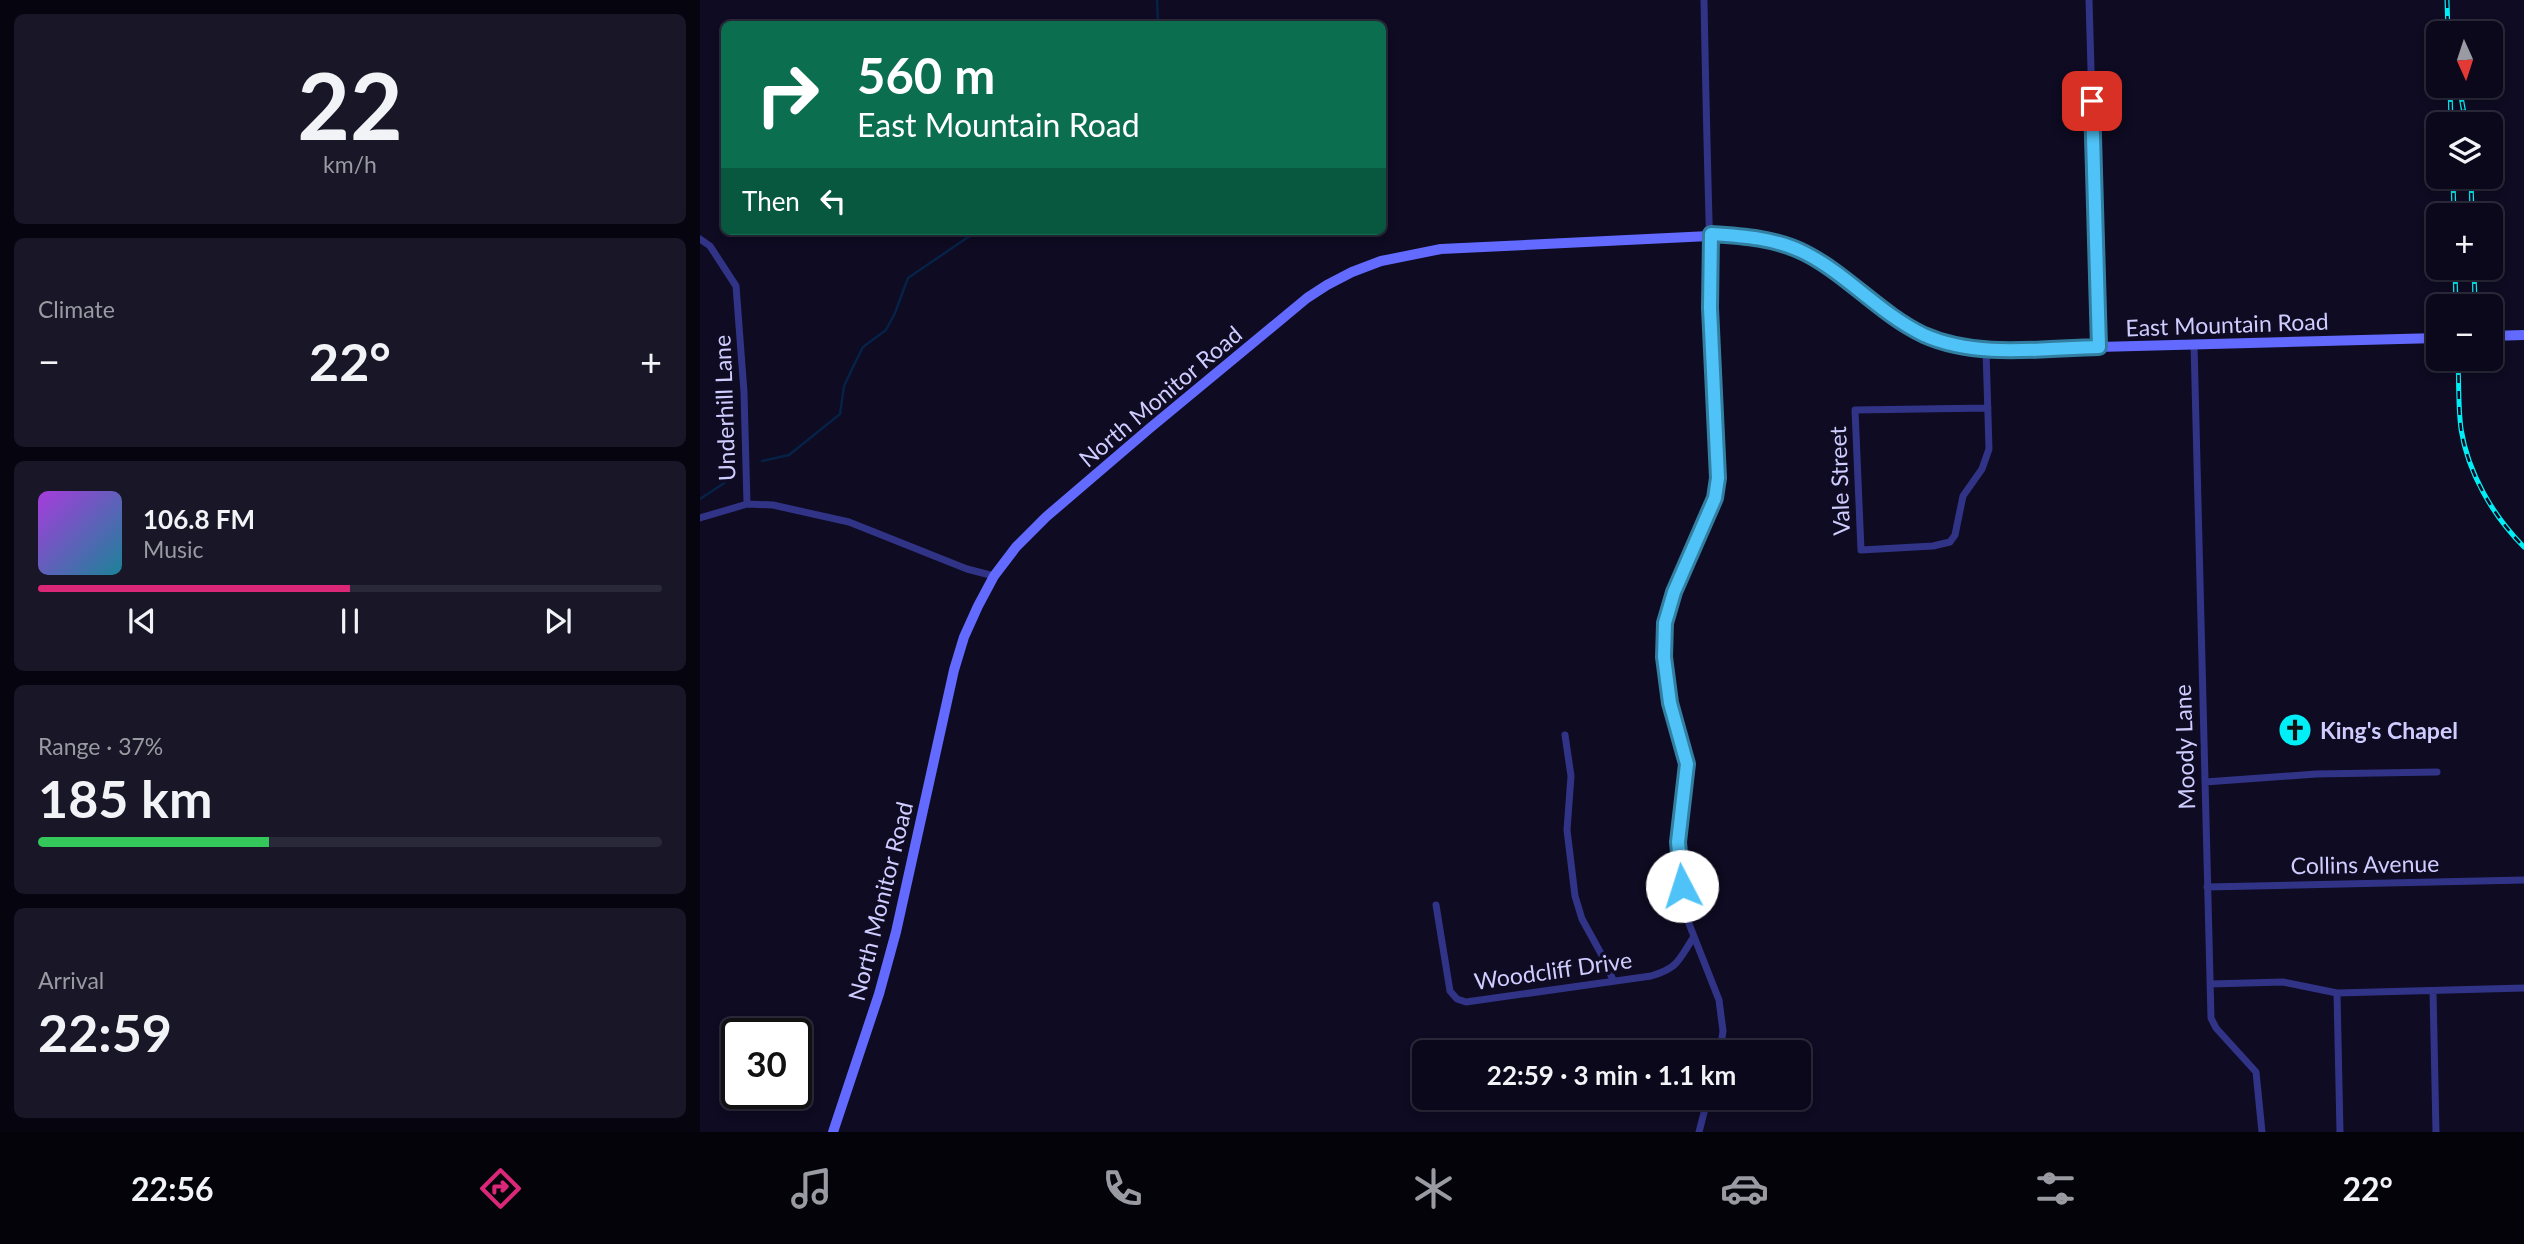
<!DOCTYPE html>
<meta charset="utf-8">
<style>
:root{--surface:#0a081a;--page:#181627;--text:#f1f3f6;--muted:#999aa2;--line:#2a2939;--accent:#db2777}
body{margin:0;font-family:Lato,sans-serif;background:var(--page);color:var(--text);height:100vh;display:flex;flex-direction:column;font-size:26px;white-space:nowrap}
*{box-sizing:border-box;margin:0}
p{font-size:23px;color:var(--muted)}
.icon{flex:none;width:38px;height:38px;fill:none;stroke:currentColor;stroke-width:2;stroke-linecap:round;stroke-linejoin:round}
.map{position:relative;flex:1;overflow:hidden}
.drawer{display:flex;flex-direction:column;gap:14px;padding:14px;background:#06040e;width:700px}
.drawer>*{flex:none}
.guide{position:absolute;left:21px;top:21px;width:665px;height:214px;border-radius:10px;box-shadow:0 4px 10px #0003,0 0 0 2px var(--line);background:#0b6e4f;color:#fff;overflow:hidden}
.needle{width:46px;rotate:177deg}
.buttons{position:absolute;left:1726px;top:21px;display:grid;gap:14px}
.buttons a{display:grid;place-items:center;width:77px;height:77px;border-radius:10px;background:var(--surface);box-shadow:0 4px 10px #0003,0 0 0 2px var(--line);font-size:35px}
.speed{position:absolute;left:21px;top:1018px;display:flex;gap:14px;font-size:35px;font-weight:700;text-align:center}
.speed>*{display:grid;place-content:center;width:91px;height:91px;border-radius:50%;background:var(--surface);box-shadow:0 4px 10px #0003,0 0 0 2px var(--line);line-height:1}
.speed .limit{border:4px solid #111;border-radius:10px;background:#fff;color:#111}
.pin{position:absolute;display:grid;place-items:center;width:60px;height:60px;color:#fff;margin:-30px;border-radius:14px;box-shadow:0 4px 10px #0006}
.me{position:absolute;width:77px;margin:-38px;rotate:355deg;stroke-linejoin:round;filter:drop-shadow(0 0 5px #0008)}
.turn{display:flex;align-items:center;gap:24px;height:147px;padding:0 21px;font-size:32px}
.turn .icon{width:91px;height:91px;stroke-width:2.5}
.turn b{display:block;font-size:49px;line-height:60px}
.then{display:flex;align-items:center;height:66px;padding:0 21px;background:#0003;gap:14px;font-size:26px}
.big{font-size:52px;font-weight:700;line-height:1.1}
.drawer .widget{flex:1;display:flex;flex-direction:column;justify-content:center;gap:10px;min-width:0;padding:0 24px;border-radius:10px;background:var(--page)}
.drawer .dial{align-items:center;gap:0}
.dial b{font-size:91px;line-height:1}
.song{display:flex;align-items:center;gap:21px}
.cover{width:84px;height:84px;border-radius:10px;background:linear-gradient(135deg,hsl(280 70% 55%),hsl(190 70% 35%))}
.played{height:7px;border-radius:4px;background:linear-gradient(90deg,var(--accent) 50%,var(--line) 50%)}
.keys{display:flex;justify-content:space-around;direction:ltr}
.heat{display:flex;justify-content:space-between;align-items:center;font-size:38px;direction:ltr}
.charge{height:10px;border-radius:5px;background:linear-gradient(90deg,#34c759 37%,var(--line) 0)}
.trip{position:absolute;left:712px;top:1040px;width:399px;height:70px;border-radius:10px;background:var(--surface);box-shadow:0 4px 10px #0003,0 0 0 2px var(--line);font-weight:700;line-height:70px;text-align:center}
.menu{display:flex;height:112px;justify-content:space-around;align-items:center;background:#04030a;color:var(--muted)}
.menu .icon{width:49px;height:49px}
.menu .current{color:var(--accent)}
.menu b{font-size:32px;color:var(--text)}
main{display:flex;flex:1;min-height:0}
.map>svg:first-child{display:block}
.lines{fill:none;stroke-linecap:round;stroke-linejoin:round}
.stream{stroke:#062246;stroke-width:2.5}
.street{stroke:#313387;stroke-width:7}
.secondary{stroke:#636aff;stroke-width:10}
.rail-casing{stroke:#00eff7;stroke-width:5}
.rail{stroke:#0e0b22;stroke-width:2.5;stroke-dasharray:8;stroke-linecap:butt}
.route-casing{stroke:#337fa1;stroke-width:18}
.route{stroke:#4fc3f7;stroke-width:12}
.labels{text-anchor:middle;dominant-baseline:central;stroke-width:7;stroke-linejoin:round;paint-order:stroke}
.street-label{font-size:23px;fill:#cfccff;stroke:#0e0b22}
.poi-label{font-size:23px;font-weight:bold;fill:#cfccff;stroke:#0e0b22;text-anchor:start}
</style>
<main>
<section class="drawer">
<div class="widget dial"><b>22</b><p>km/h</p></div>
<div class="widget"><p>Climate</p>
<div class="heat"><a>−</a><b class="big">22°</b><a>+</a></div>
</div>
<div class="widget">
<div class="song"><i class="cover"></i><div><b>106.8 FM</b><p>Music</p></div></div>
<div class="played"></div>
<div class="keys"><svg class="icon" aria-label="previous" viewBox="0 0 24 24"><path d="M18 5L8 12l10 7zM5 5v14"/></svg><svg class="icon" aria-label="pause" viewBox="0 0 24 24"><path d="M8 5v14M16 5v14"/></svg><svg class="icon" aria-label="next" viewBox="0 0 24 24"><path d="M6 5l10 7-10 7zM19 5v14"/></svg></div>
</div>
<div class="widget"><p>Range · 37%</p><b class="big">185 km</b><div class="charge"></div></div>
<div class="widget"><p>Arrival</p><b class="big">22:59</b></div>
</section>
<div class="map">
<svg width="1824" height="1132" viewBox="0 0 1824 1132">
<rect width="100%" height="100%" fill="#0e0b22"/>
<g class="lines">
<path class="stream" d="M457,0L458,24
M62,461L89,455L140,414L144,386L153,367L163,347L186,330L195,313L208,278L277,231
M0,499L35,476"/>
<path class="street" d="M1004,0C1007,159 1011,319 1018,478L1015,498L974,592L965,623L964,637L970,703L987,764L979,843L984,911L1019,1000L1023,1031L1020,1052
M1389,0L1399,347
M0,239L10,246L36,286L44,392L47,504
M1494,344L1511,1018L1516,1028L1556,1072L1562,1132
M1286,350L1289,449L1282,469L1263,496L1255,535L1250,542L1233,546L1161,550L1155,410L1288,408
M0,518L47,504L73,505L149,522L267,569L294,576
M865,735L871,776L867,830L875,896L882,919L904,959L913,980
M1505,782L1616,774L1737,772
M1507,887L1824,880
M736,905L750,991L757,999L766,1002L951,976C978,968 978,961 993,938
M1510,984L1583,982L1637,993L1824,988
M1733,991L1736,1132
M1637,993L1640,1132
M999,1132L1008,1097"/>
<path class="secondary" d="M1790,336L1824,335
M133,1132L179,994L196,932L254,670L264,637L278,606L294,576L316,547L346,517L450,428L607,298L627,285L652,272L681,261L741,249L1030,235C1055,237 1080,242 1103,252C1147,273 1179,313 1224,334C1243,343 1265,347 1286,350L1738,338"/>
<defs>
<path id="rail" d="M1747,0L1748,33
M1750,86L1751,124
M1759,86L1766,124
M1753,177L1754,215
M1771,177L1772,215
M1755,268L1756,306
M1774,268L1775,303
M1758,359C1759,382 1758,406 1761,429C1768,473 1793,516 1824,547"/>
</defs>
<use href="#rail" class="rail-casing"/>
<use href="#rail" class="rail"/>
</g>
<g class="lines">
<defs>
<path id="route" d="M982,886L978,842L987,764L970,703L964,657L965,623L974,592L1015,498L1018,478L1010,308L1011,234C1043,236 1075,238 1105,253C1148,275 1180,314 1224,335C1278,359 1343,348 1399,347L1392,101"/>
</defs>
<use href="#route" class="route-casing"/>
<use href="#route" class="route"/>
</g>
<defs>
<symbol id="church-disc" viewBox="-11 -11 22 22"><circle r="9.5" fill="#00eff7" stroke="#0e0b22"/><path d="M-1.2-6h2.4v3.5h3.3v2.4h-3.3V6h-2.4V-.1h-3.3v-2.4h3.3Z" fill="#111"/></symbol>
</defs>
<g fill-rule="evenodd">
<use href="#church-disc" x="1576" y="711" width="38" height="38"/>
</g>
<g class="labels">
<g class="street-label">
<text transform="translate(1527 324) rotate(-2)">East Mountain Road</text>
<text transform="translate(460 396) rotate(-40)">North Monitor Road</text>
<text transform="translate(24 408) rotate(-92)">Underhill Lane</text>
<text transform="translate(1139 481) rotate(-92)">Vale Street</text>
<text transform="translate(1484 747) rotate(-92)">Moody Lane</text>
<text transform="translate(1665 864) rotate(-1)">Collins Avenue</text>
<text transform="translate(180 901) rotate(-76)">North Monitor Road</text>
<text transform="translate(853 970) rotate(-8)">Woodcliff Drive</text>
</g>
<g class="poi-label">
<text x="1620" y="730">King's Chapel</text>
</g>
</g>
</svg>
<div class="buttons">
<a><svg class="needle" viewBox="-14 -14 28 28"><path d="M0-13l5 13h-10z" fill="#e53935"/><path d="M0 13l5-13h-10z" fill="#999aa2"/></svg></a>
<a><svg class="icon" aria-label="layers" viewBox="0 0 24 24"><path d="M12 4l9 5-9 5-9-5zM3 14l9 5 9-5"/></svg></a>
<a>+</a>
<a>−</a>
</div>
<div class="speed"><div class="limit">30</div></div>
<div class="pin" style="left:1392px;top:101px;background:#d93025"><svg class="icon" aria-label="arrive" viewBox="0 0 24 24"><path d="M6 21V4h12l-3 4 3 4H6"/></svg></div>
<svg class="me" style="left:982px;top:886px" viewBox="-20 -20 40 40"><circle r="19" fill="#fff"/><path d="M0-13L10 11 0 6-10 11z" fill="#4fc3f7"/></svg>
<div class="trip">22:59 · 3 min · 1.1 km</div>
<div class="guide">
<div class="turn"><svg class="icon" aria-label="right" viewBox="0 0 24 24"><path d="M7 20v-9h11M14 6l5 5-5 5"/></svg><div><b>560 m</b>East Mountain Road</div></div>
<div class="then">Then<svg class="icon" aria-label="left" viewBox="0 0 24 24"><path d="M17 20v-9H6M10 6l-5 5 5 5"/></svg></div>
</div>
</div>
</main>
<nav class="menu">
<b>22:56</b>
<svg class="icon current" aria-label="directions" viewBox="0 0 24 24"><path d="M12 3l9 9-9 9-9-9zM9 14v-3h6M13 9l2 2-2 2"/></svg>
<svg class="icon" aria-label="music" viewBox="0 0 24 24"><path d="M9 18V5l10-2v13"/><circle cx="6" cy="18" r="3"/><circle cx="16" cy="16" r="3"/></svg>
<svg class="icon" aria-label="phone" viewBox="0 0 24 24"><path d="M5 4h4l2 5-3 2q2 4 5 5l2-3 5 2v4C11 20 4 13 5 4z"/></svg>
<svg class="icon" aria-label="climate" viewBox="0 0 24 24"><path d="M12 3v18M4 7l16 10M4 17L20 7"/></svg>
<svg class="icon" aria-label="car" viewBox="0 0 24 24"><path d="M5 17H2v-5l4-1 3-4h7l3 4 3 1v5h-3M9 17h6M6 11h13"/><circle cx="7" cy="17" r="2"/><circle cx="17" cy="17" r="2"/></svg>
<svg class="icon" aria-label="filters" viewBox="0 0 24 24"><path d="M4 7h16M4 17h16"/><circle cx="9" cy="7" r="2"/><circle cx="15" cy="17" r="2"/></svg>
<b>22°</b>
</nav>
